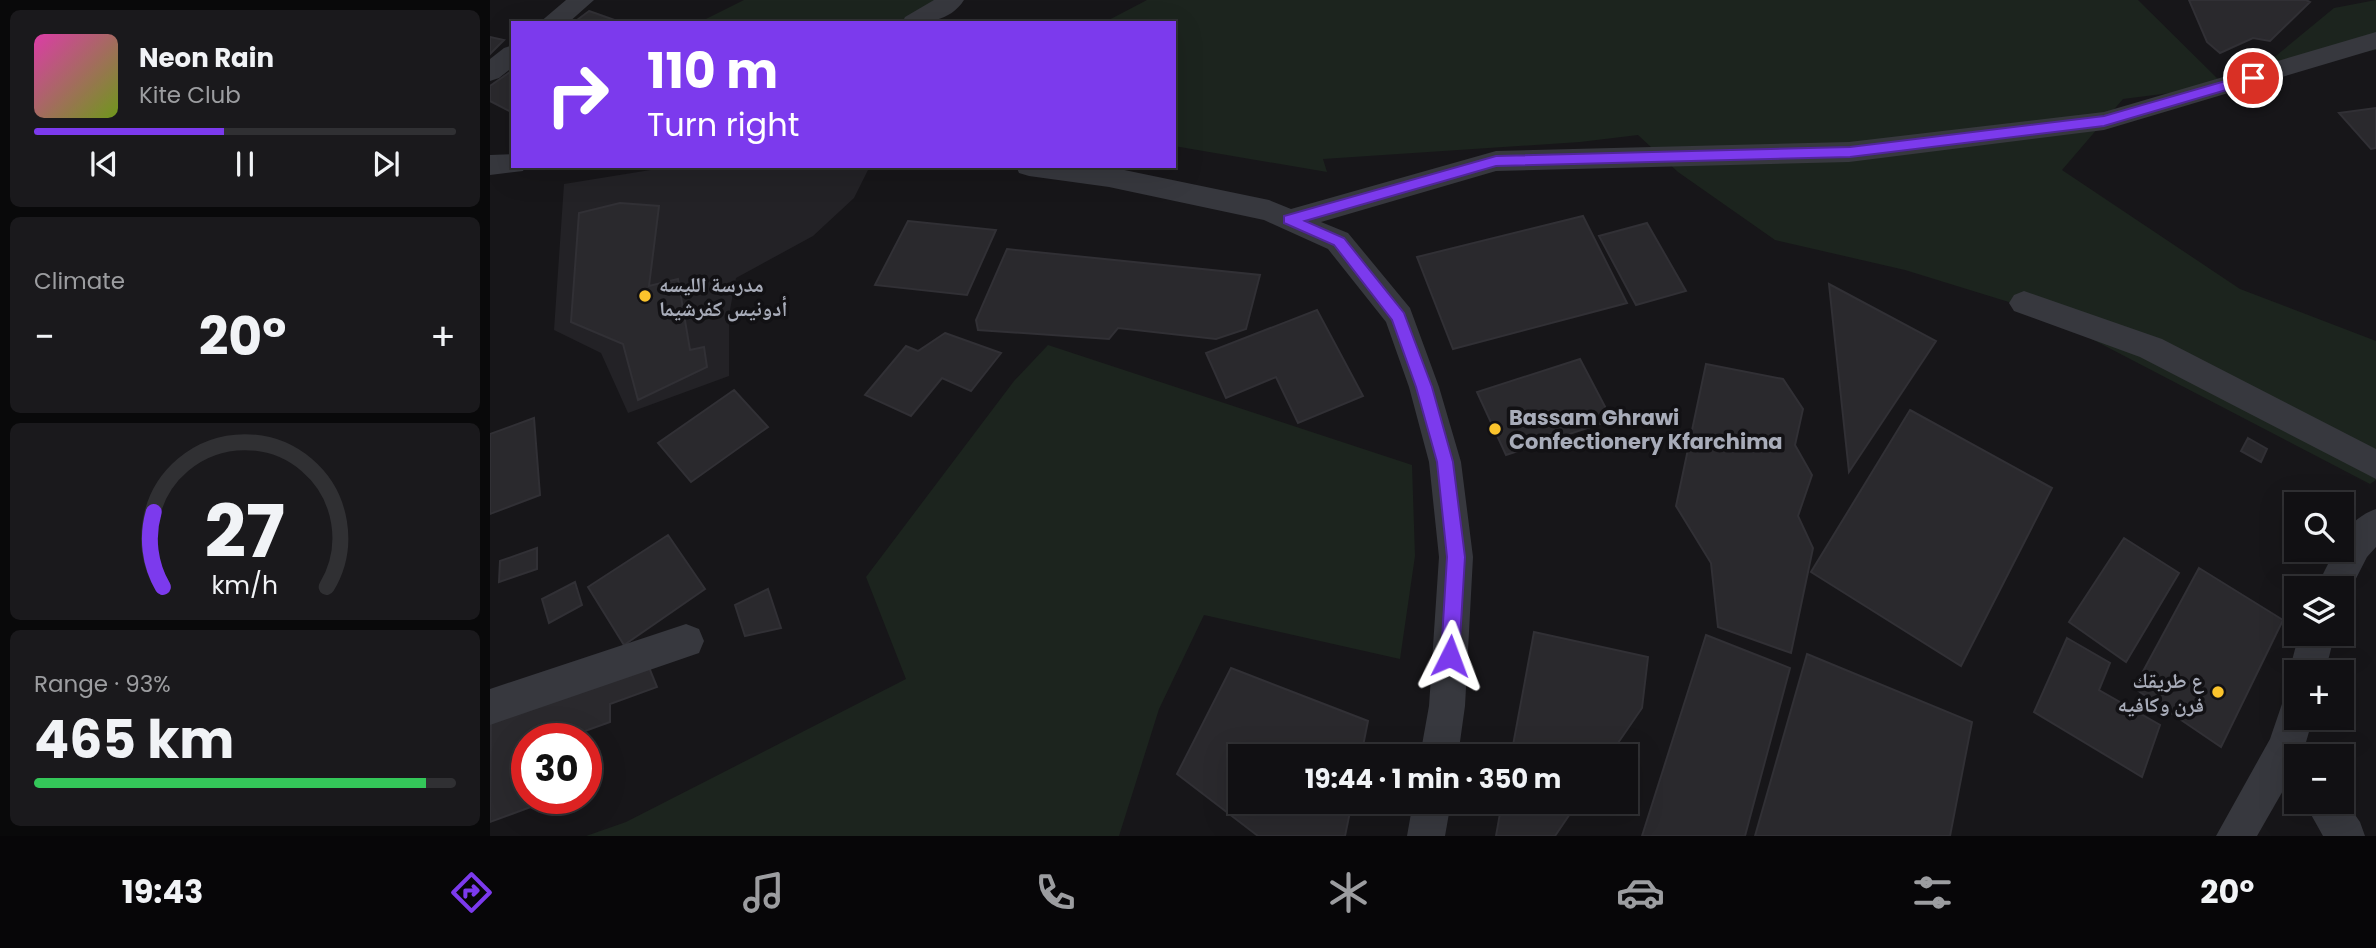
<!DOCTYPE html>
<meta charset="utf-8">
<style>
:root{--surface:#111013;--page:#1a191c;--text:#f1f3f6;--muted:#9c9da0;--line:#303033;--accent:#7c3aed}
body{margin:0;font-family:Poppins,"Noto Naskh Arabic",sans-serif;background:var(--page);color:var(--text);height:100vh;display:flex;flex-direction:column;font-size:26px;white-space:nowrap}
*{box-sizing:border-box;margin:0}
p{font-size:23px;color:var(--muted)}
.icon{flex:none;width:38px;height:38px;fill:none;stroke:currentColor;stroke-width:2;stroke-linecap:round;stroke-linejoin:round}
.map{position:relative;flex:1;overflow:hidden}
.details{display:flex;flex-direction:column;gap:10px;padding:10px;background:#09090a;width:490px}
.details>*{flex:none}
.top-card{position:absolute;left:21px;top:21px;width:665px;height:147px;border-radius:0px;box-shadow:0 7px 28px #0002,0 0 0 2px var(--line);background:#7c3aed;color:#fff;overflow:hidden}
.tools{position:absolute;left:1794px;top:492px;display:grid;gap:14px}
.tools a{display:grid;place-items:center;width:70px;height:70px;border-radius:0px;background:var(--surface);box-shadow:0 7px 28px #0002,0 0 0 2px var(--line);font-size:35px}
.speed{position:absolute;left:21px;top:723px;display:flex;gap:14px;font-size:35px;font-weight:700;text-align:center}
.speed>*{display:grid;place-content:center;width:91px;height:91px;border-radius:50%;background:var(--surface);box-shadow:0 7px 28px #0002,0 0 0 2px var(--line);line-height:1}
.speed .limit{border:10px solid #d22;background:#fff;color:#111}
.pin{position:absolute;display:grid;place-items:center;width:60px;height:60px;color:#fff;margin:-30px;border:4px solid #fff;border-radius:50%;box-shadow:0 2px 7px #0007}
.me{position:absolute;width:77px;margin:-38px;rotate:3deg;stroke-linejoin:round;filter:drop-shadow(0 0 5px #0008)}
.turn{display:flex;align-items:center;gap:24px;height:147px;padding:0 21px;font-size:32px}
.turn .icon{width:91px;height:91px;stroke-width:2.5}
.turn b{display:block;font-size:49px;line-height:60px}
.big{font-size:52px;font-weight:700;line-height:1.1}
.details .tile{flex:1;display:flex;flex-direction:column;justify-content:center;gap:10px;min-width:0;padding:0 24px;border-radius:10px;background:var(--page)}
.details .dial{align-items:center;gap:0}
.dial svg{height:182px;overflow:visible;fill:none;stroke:var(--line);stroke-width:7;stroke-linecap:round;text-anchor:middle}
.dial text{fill:var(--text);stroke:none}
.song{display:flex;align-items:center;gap:21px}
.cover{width:84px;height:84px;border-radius:10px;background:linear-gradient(135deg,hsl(320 70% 55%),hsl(80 70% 35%))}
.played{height:7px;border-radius:4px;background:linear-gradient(90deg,var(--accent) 45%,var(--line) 45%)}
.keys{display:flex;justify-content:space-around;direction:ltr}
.heat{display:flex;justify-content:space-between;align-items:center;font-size:38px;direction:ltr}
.charge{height:10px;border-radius:5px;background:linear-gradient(90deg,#34c759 93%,var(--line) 0)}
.trip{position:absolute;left:738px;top:744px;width:410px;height:70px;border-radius:0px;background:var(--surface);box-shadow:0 7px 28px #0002,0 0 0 2px var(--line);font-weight:700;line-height:70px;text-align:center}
.dock{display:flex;height:112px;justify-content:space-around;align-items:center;background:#070608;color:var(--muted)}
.dock .icon{width:49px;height:49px}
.dock .current{color:var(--accent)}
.dock b{font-size:32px;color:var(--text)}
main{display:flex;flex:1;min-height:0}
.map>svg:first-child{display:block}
.built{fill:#232226}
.green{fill:#1c241e}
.building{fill:#2a292d;stroke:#313035;stroke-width:2}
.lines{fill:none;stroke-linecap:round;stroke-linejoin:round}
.street{fill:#37383e;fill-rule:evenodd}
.route{fill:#7c3aed;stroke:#51269a;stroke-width:2}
.poi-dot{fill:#fbc42c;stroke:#121114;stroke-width:2.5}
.labels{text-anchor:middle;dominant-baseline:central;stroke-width:7;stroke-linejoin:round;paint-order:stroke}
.poi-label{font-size:21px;font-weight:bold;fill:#a8acb9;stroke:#121114;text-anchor:start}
</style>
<main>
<section class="details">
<div class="tile">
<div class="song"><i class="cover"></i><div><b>Neon Rain</b><p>Kite Club</p></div></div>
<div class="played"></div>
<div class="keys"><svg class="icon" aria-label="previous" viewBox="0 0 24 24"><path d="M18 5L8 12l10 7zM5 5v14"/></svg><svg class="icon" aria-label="pause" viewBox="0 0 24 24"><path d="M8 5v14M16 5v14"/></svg><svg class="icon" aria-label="next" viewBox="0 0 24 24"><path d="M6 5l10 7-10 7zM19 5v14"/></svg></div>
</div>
<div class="tile"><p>Climate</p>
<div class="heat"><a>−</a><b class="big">20°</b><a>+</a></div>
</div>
<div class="tile dial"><svg viewBox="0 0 100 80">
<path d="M14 69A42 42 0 1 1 86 69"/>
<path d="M14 69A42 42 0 0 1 10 36" stroke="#7c3aed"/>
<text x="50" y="56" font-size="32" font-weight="700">27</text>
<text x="50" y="72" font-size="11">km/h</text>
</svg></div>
<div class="tile"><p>Range · 93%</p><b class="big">465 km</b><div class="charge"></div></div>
</section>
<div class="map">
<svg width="1886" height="836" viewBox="0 0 1886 836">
<rect width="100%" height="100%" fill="#171619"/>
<path class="built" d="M185,166H380L364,198L323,236L246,278L239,315V376L138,413L111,353L64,330L74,184Z"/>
<path class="green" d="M254,0H452L414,23H213L214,20Z
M657,0H1648L1735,86L1633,99L1572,170L1750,289L1886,341V480L1880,484L1548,311L1415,270L1285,240L1188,172L1148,135L1090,142L833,159L837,172L684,146V23H613Z
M1886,0V50L1782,68L1781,60L1844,8Z
M558,345L922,465L925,556L910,659L714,615L669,709L629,836H96L136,822L416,679L376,577L524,381Z"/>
<path class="building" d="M1699,0H1816L1820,2L1780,41L1763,38L1730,53L1717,42Z
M99,11L133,23H83Z
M0,37L14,40L0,54Z
M23,70V113L0,101V86Z
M1886,108V148L1881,149L1849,113Z
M130,203L169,206L159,286L188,279L200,350L214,347L217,367L148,400L133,344L81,322L89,213Z
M1093,216L1137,303L963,349L927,257Z
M418,221L506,230L477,295L385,285Z
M1157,223L1196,291L1146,305L1109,236Z
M517,249L770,275L756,329L726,339L628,328L619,339L488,330L486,320Z
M1339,284L1446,341L1359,472Z
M827,310L873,396L808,423L786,377L736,398L716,353Z
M455,333L511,353L481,391L452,378L421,416L375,395L416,346L428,351Z
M1090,359L1122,420L1016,455L987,392Z
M1216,364L1293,379L1313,409L1305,445L1322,475L1308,516L1323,548L1301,653L1228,627L1221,563L1186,506Z
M244,390L278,427L201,482L168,443Z
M1420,410L1562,488L1471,666L1321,572Z
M44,418L50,495L0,514V434Z
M1758,438L1777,449L1771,462L1751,451Z
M178,535L215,589L134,645L98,587Z
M1634,538L1689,573L1636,662L1579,622Z
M47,548V569L9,582L10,561Z
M1709,568L1793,620L1731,747L1644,688Z
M85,582L92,605L59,623L52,599Z
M278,589L291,628L255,636L245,605Z
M1044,632L1158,657L1152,708L1119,756H1021Z
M1216,635L1300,668L1255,836H1152Z
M1577,638L1620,663L1609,690L1670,725L1652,777L1544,712Z
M1317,654L1482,722L1460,836H1265Z
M158,665L167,687L120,704V722L92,732V738H37V798H65L0,822L1,721Z
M741,668L878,721L871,756H751V802H862L855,836H768L687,774Z
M1012,802H1088L1065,836H1006Z"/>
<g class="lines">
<path class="street" d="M76,0H104L78,23H49Z
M444,0H474C460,22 435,23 412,23L415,17Z
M1886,32V49L1614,130L1359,162L1006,171L831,222L858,233L920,308L949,387L971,462L983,557L975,706L968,756H930L939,706L949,557L939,462L919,387L896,322L838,249L774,220L619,187L539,176L529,173L526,166H615L779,200L801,209L1006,151L1359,142L1614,112Z
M23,45V67L9,78L0,81V59L14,48Z
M23,154V166H35L33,171L0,175V155Z
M1534,291L1672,339L1886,449V479L1650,357L1524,311L1519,303L1524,295Z
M1886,509V547L1877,557L1855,600L1852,601V588H1826L1845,550H1852C1852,530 1868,515 1886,509Z
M196,624L209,629L214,641L209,653L0,725V689Z
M1809,634H1845L1835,672H1806V685L1799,672Z
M1806,696V718H1823L1812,756H1806V768L1767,836H1726L1780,739L1793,701Z
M1852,796L1870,822L1875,836H1833L1814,802H1852Z
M923,802H961L955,836H917Z"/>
</g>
<path class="route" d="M1763,73L1767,75V81L1614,126L1360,157L1006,166L815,221L854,238L914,313L942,387L963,462L975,557L969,656L967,662L960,665L954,662L951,656L957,557L947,462L926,387L902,320L844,245L794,223V216L1006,156L1360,147L1614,116Z"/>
<g class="poi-dot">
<circle cx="155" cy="296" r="7"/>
<circle cx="1005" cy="429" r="7"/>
<circle cx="1728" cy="692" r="7"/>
</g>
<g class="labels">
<g class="poi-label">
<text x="169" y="284">مدرسة الليسه<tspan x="169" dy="24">أدونيس كفرشيما</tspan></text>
<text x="1019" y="417">Bassam Ghrawi<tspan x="1019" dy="24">Confectionery Kfarchima</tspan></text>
<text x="1714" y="680" text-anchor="end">ع طريقك<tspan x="1714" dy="24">فرن وكافيه</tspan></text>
</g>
</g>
</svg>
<div class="tools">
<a><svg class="icon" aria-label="search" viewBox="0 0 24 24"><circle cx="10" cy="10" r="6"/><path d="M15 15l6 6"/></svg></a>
<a><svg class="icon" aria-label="layers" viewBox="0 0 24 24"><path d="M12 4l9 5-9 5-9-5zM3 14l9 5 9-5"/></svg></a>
<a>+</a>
<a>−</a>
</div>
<div class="speed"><div class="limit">30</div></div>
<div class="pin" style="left:1763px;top:78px;background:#d93025"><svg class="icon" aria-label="arrive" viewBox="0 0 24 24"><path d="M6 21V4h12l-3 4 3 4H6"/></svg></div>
<svg class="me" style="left:960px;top:656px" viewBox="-20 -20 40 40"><path d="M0-17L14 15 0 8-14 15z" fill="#7c3aed" stroke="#fff" stroke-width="4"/></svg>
<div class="trip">19:44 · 1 min · 350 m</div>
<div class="top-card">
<div class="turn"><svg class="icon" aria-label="right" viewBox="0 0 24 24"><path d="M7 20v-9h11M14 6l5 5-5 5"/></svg><div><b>110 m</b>Turn right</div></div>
</div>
</div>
</main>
<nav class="dock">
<b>19:43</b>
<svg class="icon current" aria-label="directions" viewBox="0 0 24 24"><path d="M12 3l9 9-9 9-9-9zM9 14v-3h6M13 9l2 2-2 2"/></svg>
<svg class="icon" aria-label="music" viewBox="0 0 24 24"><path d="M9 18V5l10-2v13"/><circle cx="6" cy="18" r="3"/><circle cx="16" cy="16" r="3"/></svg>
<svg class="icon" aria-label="phone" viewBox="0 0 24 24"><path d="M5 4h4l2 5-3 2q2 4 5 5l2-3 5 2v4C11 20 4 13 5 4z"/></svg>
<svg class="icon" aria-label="climate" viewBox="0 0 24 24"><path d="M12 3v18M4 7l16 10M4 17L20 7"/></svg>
<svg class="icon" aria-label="car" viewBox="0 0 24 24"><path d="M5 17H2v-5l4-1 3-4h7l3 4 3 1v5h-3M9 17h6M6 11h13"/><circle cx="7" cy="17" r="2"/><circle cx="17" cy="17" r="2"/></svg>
<svg class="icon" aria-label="filters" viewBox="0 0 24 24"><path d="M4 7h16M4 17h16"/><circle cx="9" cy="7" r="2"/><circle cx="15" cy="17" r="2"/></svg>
<b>20°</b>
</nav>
